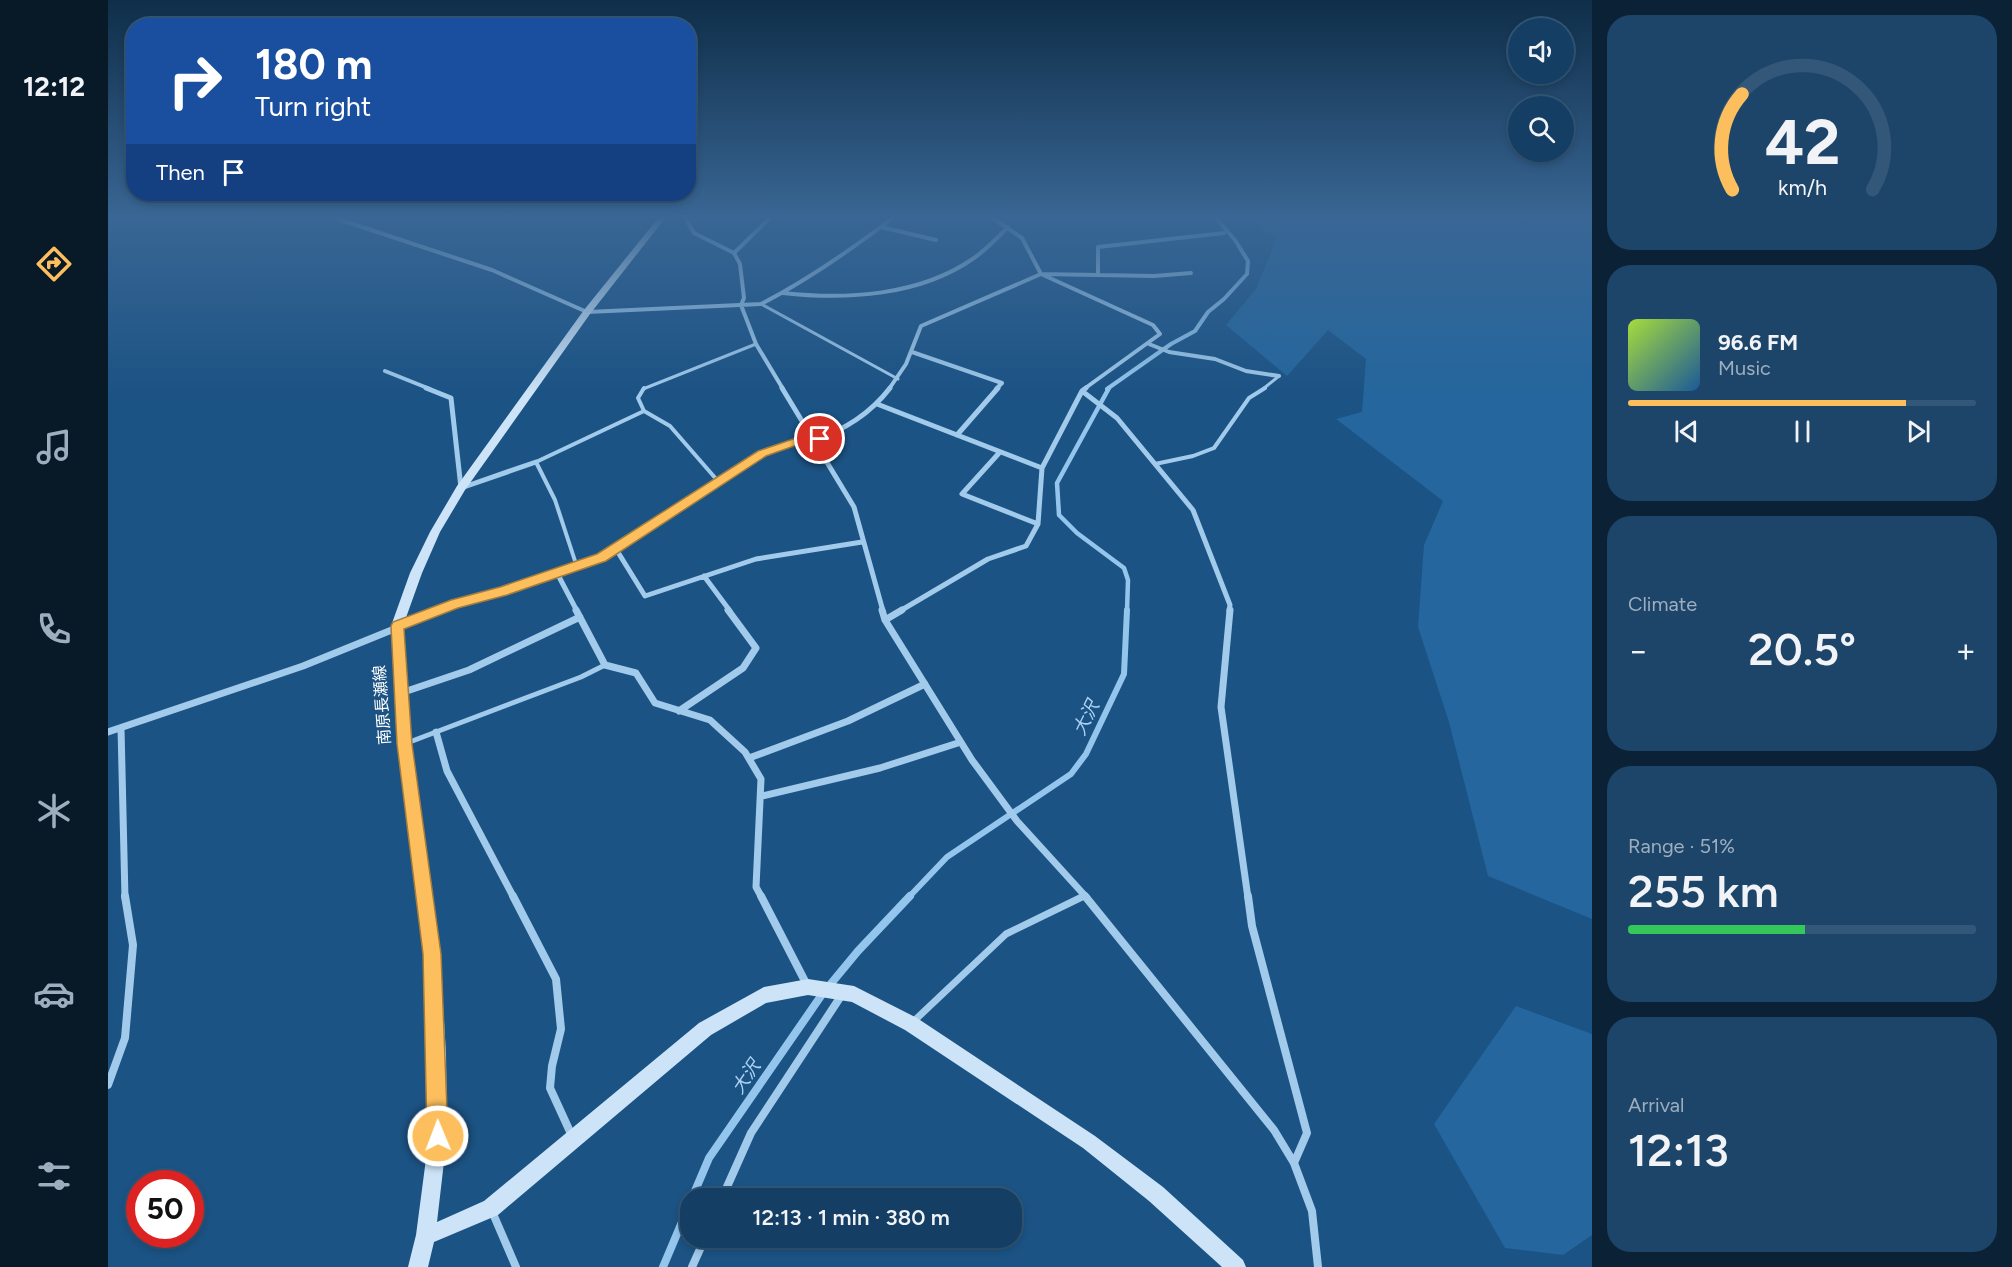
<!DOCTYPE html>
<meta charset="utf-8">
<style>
:root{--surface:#143e63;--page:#1d4569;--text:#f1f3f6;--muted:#9daebe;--line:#335778;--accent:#fdbf5d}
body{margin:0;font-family:Figtree,"Noto Sans JP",sans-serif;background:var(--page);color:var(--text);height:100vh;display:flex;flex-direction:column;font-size:22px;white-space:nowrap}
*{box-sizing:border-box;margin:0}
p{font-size:20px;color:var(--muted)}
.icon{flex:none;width:33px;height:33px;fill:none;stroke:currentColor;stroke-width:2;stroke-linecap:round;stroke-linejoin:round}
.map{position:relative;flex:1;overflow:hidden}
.sheet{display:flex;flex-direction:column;gap:15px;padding:15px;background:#0b2236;width:420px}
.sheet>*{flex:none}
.top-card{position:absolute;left:18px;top:18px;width:570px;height:183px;border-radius:24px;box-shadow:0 3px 9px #0003,0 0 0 2px var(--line);background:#1a4fa0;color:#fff;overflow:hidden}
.controls{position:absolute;left:1400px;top:18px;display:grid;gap:12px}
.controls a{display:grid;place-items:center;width:66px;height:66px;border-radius:50%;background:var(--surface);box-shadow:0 3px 9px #0003,0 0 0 2px var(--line);font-size:30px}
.speed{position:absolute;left:18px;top:1170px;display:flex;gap:12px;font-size:30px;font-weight:700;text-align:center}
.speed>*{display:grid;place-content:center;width:78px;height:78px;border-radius:50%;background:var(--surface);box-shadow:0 3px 9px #0003,0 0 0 2px var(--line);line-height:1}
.speed .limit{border:9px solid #d22;background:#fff;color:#111}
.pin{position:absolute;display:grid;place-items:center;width:51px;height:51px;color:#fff;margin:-26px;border:3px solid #fff;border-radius:50%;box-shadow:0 2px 6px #0007}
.me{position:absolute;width:66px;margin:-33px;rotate:359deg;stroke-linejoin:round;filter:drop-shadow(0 0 4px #0008)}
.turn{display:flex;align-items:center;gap:21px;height:126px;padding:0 30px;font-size:27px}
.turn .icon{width:78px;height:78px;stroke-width:2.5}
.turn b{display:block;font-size:42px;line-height:51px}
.then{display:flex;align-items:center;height:57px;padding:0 30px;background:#0003;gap:12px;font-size:22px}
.big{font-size:45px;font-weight:600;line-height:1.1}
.sheet .tile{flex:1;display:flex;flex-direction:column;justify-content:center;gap:9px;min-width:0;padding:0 21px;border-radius:24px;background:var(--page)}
.sheet .dial{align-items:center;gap:0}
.dial svg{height:156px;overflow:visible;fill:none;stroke:var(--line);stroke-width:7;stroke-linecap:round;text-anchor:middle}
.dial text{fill:var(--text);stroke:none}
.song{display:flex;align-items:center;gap:18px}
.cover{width:72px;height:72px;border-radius:9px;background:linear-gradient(135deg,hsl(80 70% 55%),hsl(210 70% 35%))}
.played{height:6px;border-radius:3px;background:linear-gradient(90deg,var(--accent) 80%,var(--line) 80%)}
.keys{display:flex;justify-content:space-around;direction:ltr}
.heat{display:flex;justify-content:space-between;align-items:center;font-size:33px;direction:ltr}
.charge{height:9px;border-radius:4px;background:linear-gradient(90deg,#34c759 51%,var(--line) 0)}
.trip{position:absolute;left:572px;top:1188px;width:342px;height:60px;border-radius:24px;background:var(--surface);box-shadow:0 3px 9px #0003,0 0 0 2px var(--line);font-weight:600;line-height:60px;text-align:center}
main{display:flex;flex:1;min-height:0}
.tab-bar{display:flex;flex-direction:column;width:108px;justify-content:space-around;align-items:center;background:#081928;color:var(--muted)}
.tab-bar .icon{width:42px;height:42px}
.tab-bar .on{color:var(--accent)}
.tab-bar b{font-size:27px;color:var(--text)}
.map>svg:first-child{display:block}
.green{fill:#24669d}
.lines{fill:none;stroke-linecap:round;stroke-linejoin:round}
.stream-far3{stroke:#94c6ed;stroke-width:4}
.stream-far2{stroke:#94c6ed;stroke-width:4.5}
.stream-far1{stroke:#94c6ed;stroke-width:6}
.stream{stroke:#94c6ed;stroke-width:8}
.lane-far3{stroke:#a1caeb;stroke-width:3}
.lane-far2{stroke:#a1caeb;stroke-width:4}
.lane-far1{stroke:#a1caeb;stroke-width:5}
.lane{stroke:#a1caeb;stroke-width:7}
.street-far3{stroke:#a1caeb;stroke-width:4}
.street-far2{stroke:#a1caeb;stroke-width:5}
.street-far1{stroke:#a1caeb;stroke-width:7}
.street{stroke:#a1caeb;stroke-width:8}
.secondary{fill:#cde4f8;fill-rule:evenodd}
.route{fill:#fdbf5d;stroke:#a47c3c;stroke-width:1.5}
.labels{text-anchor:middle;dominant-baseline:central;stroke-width:6;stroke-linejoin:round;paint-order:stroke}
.street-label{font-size:16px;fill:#fff;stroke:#1b5384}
.water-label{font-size:18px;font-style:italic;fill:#acd3f3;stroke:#1b5384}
</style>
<main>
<nav class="tab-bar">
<b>12:12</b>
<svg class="icon on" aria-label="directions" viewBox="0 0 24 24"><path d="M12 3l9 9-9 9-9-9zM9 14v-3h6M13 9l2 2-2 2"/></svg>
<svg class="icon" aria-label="music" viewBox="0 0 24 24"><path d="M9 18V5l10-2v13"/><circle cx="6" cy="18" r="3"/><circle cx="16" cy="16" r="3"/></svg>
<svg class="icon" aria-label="phone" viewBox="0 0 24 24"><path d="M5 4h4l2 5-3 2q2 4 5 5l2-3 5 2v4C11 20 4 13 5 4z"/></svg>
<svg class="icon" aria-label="climate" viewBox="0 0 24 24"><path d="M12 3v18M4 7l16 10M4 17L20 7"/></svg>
<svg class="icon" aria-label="car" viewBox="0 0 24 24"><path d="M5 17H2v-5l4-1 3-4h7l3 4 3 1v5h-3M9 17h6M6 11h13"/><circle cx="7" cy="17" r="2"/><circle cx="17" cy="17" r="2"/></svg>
<svg class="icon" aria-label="filters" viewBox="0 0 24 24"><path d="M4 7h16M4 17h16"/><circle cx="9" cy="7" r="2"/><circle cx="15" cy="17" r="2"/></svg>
</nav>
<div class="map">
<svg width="1484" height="1267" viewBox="0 0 1484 1267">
<rect width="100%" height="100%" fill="#1b5384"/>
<path class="green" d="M1133,217H1484V919L1380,876L1341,722L1310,627L1316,545L1335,501L1228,419L1254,412L1258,359L1220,330L1179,376L1118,325L1148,289L1169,237Z
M1408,1006L1484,1034V1235L1455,1255L1397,1248L1326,1124Z"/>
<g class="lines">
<path class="stream-far3" d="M999,389L1063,344L1087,331L1100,312L1116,299L1139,274L1140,261L1127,240L1107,217"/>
<path class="stream-far2" d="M1001,388L949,483L951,515L969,533L1016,568L1020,580L1019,611"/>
<path class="stream-far1" d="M800,898L839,857L963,774L978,754L1016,674L1019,610"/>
<path class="stream" d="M721,986L750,951L802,896
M584,1198L601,1158L715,993
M555,1267L582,1203"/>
<path class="lane-far3" d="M653,304L790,379
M535,389L648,344
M1155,389L1171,376"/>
<path class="lane-far2" d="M536,388L530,398L536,411L562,426L609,480
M1047,464L1085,456L1106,448L1141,398L1157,388
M469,567L447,500L428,462L536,411"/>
<path class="lane-far1" d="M299,743L473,677L497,665
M973,898L977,896"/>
<path class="lane" d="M807,1020L898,934L976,896"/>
<path class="street-far3" d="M224,217L384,270L479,312L653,304C700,280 744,249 786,217
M577,217L586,233L626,253L632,264L636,298L633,305L648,344L675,389
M883,217L914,238L933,274L1045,325L1052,334L976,389
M773,227L828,240
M626,253L663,217
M990,274V247L1116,233
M675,293C738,300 812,296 866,258C879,249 889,238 900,227
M1041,344L1061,352L1107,359L1138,371L1171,376
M804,352L894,383L888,389
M277,371L322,389
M781,389L798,364L813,326L933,274L1046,276L1083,273"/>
<path class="street-far2" d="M318,388L343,398L353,488L428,462
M674,388L746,507L775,611
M974,391L1009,418L1085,510L1122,605L1121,611
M769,404L934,468
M849,435L890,388
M706,441C737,429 762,414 782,388
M892,452L854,494L930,524
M508,549L537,596L648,559L754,542
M449,573L469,611
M596,576L622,611
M329,611L347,604L394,592L494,557L654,453L703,436
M792,611L880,559L918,546L930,524L934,468L974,391L978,388"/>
<path class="street-far1" d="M468,610L497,665L528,673L547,703L602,720L637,752L653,779L648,887L654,898
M774,610L777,620L864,760L909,821L979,898
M1122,610L1113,707L1140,898
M777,620L794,610
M293,693L361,670L472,617
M571,711L635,668L648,648L620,610
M13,728L17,898
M0,732L195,666L333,610
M328,732L339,771L406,898
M641,758L740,721L817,684
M654,796L772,768L853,742"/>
<path class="street" d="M405,896L448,979L453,1029L444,1066L442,1088L464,1136
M653,896L700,987
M977,896L1166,1130L1186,1163L1204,1211L1210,1267
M1140,896L1144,926L1199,1133L1186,1163
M0,1085L17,1038L25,945L17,896
M614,1198L643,1133L735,993
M383,1209L408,1267
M584,1267L597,1238"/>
<path class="secondary" d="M551,217H558L482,314L357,490L332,532L314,573L295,626L303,744L332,954L338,1054L339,1136L329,1222L376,1201L591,1023L656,987L700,979L746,986L809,1018L987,1136L1055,1187L1135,1260L1138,1267H1114L1041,1201L975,1148L797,1030L744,1002L700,995L658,1003L603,1035L390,1215L326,1242L320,1267H300L308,1235L321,1136L320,1054L316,954L289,744L283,626L302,573L322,532L349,486L476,310Z"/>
</g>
<linearGradient id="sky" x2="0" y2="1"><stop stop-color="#0f2e49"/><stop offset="0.55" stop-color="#396694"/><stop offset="1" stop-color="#396694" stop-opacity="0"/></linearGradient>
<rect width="1484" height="394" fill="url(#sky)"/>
<path class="route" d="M703,433L718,439L706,444L700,441L658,456L498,561L399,595L350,608L296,629L304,744L333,954L340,1136L337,1143L330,1146L322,1143L319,1136L315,954L289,744L283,626L285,622L343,600L392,587L489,554L650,451Z"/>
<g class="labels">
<g class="street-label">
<text transform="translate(274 705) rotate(-94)">南原長瀬線</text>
</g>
<g class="water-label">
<text transform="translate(978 718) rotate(-64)">大沢</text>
<text transform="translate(638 1077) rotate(-56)">大沢</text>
</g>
</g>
</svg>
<div class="controls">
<a><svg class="icon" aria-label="sound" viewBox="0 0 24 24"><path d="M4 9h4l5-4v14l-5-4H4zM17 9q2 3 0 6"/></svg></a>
<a><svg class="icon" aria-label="search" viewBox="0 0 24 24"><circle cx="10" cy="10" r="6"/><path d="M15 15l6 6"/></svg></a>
</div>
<div class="speed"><div class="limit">50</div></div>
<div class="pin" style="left:712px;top:439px;background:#d93025"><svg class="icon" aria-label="arrive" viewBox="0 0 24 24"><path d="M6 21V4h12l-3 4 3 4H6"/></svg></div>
<svg class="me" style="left:330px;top:1136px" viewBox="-20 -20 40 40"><circle r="17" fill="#fdbf5d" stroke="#fff" stroke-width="3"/><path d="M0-11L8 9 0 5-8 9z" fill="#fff"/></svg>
<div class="trip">12:13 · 1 min · 380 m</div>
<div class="top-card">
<div class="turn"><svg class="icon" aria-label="right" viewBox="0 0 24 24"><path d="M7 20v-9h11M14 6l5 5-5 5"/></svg><div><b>180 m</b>Turn right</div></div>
<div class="then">Then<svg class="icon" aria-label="arrive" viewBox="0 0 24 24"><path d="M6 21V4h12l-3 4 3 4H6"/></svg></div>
</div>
</div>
<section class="sheet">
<div class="tile dial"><svg viewBox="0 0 100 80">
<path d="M14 69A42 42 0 1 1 86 69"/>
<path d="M14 69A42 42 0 0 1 19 20" stroke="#fdbf5d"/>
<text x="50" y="56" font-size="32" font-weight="700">42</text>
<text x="50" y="72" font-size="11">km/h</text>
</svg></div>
<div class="tile">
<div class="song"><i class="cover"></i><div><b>96.6 FM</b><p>Music</p></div></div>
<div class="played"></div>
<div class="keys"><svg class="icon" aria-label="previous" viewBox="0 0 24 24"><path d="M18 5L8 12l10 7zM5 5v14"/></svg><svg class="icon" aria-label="pause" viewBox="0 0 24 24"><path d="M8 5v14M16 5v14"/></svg><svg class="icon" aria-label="next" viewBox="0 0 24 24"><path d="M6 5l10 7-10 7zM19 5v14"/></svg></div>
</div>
<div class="tile"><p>Climate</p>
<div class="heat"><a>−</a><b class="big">20.5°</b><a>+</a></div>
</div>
<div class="tile"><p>Range · 51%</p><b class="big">255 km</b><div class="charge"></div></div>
<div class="tile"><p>Arrival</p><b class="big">12:13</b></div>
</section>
</main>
